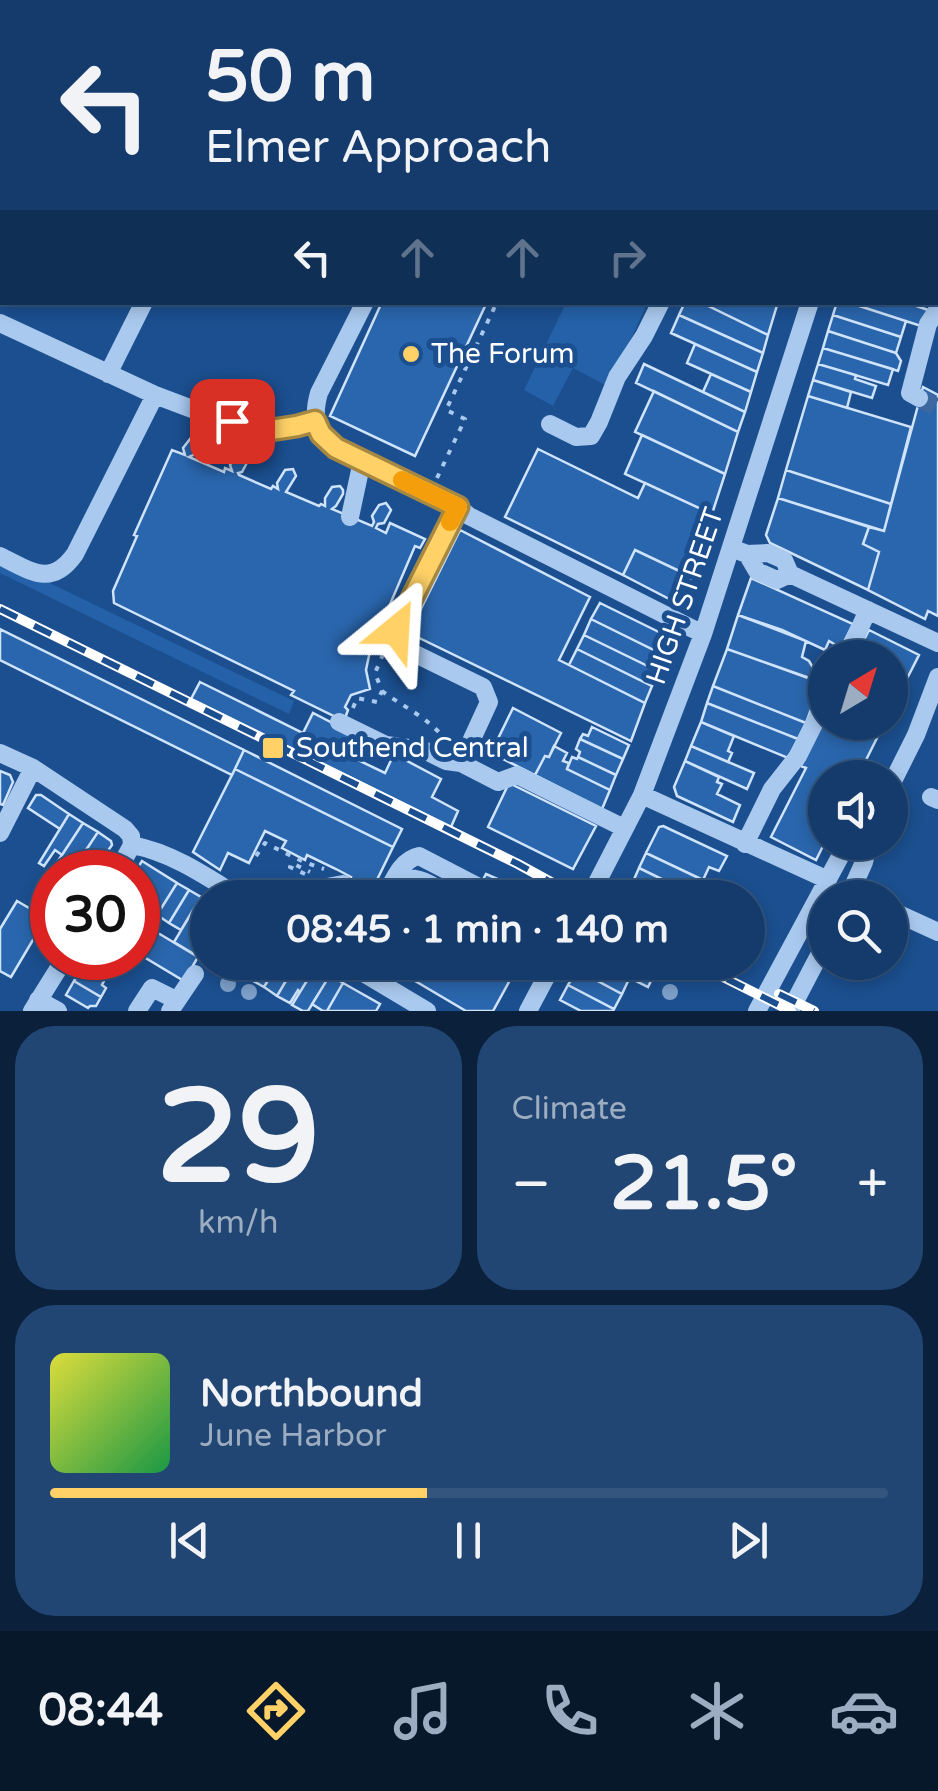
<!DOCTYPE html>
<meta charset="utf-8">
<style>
:root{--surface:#143b6b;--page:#214673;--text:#f1f3f6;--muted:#9dadc1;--line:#33557e;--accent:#ffd166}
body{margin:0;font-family:"Varela Round",sans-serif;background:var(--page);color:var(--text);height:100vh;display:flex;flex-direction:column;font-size:38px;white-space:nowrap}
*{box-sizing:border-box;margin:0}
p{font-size:32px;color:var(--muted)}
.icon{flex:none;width:55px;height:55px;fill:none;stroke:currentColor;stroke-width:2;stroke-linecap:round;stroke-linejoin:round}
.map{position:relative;height:1011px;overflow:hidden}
.side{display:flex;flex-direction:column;gap:15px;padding:15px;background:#0b203b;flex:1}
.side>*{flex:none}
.hud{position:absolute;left:0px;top:0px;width:940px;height:305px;box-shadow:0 5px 15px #0003,0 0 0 2px var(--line);background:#143b6b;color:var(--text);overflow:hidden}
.needle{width:65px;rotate:38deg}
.tools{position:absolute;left:808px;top:640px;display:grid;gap:20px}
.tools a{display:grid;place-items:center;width:100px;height:100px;border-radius:50%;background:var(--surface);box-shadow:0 5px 15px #0003,0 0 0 2px var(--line);font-size:50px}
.speed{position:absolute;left:30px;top:850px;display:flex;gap:20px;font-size:50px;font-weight:700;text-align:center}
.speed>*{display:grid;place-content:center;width:130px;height:130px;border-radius:50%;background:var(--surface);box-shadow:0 5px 15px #0003,0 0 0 2px var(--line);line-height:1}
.speed .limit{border:15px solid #d22;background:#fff;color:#111}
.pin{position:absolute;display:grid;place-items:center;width:85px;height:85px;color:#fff;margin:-42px;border-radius:20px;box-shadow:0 5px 15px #0006}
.me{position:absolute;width:110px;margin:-55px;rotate:27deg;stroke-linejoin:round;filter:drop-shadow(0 0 8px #0008)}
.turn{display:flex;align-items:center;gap:35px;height:210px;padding:0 40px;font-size:45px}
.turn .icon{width:130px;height:130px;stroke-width:2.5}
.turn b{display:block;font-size:70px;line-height:85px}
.lanes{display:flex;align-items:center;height:95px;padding:0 40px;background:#0003;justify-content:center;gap:50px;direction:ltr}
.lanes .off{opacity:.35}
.big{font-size:75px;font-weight:800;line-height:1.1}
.side .tile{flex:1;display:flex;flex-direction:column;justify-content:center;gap:15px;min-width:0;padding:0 35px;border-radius:40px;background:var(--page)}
.side .dial{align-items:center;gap:0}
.dial b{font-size:130px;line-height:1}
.song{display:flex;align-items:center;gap:30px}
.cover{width:120px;height:120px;border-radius:15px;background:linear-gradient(135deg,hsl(60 70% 55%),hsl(140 70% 35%))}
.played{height:10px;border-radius:5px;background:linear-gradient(90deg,var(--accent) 45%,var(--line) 45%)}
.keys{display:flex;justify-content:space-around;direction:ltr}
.heat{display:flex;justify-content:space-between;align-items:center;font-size:55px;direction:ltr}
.side .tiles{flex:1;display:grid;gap:15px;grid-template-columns:1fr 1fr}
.tile:last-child{grid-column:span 2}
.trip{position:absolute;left:190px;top:880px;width:575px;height:100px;border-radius:50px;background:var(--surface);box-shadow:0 5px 15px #0003,0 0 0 2px var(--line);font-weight:800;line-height:100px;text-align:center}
.tabs{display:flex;height:160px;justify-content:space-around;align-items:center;background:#08182b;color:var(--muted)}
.tabs .icon{width:70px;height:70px}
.tabs .selected{color:var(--accent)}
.tabs b{font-size:45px;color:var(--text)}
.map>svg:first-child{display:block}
.green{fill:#2461a8}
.building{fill:#2a66ad;stroke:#cfe3fa;stroke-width:2.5}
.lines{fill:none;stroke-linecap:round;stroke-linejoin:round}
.minor-tunnel{stroke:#3d69a0;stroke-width:18;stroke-dasharray:18 9;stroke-linecap:butt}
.path{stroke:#a9c9ee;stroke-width:4;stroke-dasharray:5 8;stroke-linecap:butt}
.minor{stroke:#a9c9ee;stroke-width:18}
.rail-casing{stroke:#fff;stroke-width:10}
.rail{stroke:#1b4f8f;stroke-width:6;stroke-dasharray:19;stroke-linecap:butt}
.tree{fill:#7ea0ca}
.route-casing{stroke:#a68842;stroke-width:25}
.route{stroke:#ffd166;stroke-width:18}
.slow{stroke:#f59e0b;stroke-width:18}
.poi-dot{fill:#ffd166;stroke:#1b4f8f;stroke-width:4}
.labels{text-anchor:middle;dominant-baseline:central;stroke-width:10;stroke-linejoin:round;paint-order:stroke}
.poi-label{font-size:28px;fill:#fff;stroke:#1b4f8f;text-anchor:start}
.street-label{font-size:28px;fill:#fff;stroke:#1b4f8f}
</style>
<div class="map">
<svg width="938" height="1011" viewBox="0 0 938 1011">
<rect width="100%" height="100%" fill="#1b4f8f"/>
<path class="green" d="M566,303H646V306L609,387L573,368L553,406L524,390Z
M0,559L294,701L289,714L0,573Z"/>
<path class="building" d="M595,0H682L685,2H593Z
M382,302H487L415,456L330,416Z
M685,302H700L768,335L763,353L679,315Z
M700,302H778L768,335Z
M837,302H847L906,321L901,337L833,315Z
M847,302H905L931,311L921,326Z
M679,315L763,353L757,372L671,333Z
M833,315L901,337L896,353L828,331Z
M828,331L896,353L901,361L898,371L823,348Z
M695,344L757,372L751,392L687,363Z
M823,348L893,369L888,385L818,364Z
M644,364L745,412L738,432L636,383Z
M818,364L856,375L855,379L876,386L872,398L813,380Z
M711,374L751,392L745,412L703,392Z
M813,380L851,392L847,408L808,396Z
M923,387L938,395V616L928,611L925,619L868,590L879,552L863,544L869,527L884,531Z
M654,391L738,432L725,474L635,432Z
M808,396L911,427L891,504L786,470Z
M194,434L199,435L202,439L195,454L189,457L224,472L225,468L232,471L230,465L239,452L246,451L249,459L242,472L238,473L239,475L271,489L273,486L278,489L277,483L285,470L293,469L296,476L286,492L319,506L321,504L325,506V498L332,487L340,486L343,490V494L336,506L332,509L372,526L374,522L372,516L379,505L386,503L391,510L384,523L378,524L376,528L386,533L390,523L425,539L420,548L415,546L370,651L366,670L370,689L351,695L345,707L348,710L344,721L291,695L294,691L114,603L113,591L137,536L134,535L172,450L185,455L183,448Z
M642,435L725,474L712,514L625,474Z
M538,449L638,498L645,483L712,514L692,577L635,550L623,575L505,517Z
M786,470L891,504L884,531L778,498Z
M778,498L869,527L863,544L879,552L868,590L770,543L766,535Z
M460,530L590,597L559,660L645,703L631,741L409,633Z
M635,550L692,577L684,600L675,602L623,575Z
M751,578L853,624L841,648L829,641L825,650L782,630L738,615Z
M600,603L671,638L664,655L591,619Z
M738,615L806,641L802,657L809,661L812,666L813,671L811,679L727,649Z
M591,619L664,655L658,671L584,635Z
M0,629L244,750L232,775L0,660Z
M869,630L919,655L890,712V658H855Z
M584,635L658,671L652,686L577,649Z
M577,649L652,686L645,703L569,665Z
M727,649L821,682L806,723L713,686Z
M200,682L303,733L313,713L369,742L360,761L385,773L394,754L441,779L432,797L458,811L451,827L191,699Z
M713,686L806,723L798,739L707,703Z
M707,703L798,739L788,758L701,722Z
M513,708L561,733L549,757L545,756L535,775L491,753Z
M825,718V722H885L857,778H825V842L816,860L771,837L806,768L801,766Z
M701,722L734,736L728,751L732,753L728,762L691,746Z
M592,727L629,745L623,759L580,739L583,734L588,736Z
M580,739L623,759L616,775L578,757L580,752L576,749Z
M554,746L567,753L563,761L569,763L567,769L610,790L602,809L535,775L545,756L549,757Z
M691,746L754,773L747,789L685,761Z
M244,750L402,829L393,847L235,769Z
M572,757L577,759L578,757L616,775L610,790L567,769Z
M685,761L719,777L717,782L722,784L717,794L740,805L733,822L677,796L674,787Z
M235,769L393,847L371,892L349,881L351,877L336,869L307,855L305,860L282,848L286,841L265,831L249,863L228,853L220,870L193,852Z
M0,771L10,775L13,782L3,805L0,804Z
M509,783L596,826L573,869L488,827Z
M36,795H41L69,814L60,829L28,808Z
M69,814L83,823L62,855L55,850L44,866L39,863Z
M83,823L98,832L79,861L74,859L69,868L58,861Z
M663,826L727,856L719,871L709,867L703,880L646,853L659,827Z
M98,832L111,841L112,845L93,872H84L82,871L89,861L82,856Z
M646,853L703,880L701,884L714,890L711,898H700L639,868Z
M142,861L177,883L157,915L154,914L148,924L138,918V872H135Z
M639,868L697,896L696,898H661L632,884Z
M486,874L541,898H473Z
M177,883L189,890L169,923L157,915Z
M632,884L658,896V898H618Z
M189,890L201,897L181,930L169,923Z
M201,897L208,901V955L204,960L174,942Z
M17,901L46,918L11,977L0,971V929Z
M158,933L198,957L184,981L144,957Z
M88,958H101L119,968L114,977L108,974L105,979L83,966Z
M228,962H255L244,980L225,968Z
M255,962H279L264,987L246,977Z
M279,962H297L277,996L264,987Z
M297,962H309L316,966L300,992L298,990L290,1003L277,996Z
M383,962H520L493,1011H466Z
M580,962H598L629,979L622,994L577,970Z
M598,962H660L648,987Z
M83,966L105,979L102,985L106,988L101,997L74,981Z
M316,966L330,975L308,1011H303L292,1005Z
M577,970L622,994L614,1009L568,985Z
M330,975L343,983L327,1011H323L312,1004Z
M74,981L101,997L96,1006H90L88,1008L66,995Z
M343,983L380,1004L376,1011H327Z
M568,985L614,1009L613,1011H581L560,1000Z"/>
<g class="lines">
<path class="minor-tunnel" d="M919,398L938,408"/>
<path class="path" d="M437,478L465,419L446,410L497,302
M382,691C402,706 432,720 445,740
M353,708L357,698L377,702L382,691L375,673L384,652
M256,856L265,843L304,862L324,869
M305,874L290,867L292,863L310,872"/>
<path class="minor" d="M348,0L354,2
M726,0L729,2
M863,0L874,2
M92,2L93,0
M296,2L297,0
M420,2L421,0
M827,2L840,0
M938,182V183
M0,189L2,184
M365,302L319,393C312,417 316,432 336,448L458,507L469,516L703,634
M0,323L155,395L200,412L265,431L297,426L315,421
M108,374L144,302
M919,398L910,393L928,324L938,309
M550,424L576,437L591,436L599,422L617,377L644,336L661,302
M458,507L395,630L401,647L483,687L489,702L461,763
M350,517L362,461
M739,551L747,554L757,571L777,580L790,574
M747,554L768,553L784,560L790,574L938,643
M0,556C31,571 51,588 75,554L155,395
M846,658L868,610
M339,722L386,745L424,750L446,761L461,763L498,782L517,775L624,828
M0,753L33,768L125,829L131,836L132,845
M890,787L916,735L938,677
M642,795L828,880
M931,797L938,800
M0,833L33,768
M745,844L772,789L798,756L825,702
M132,845C173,853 206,876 241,898
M117,872L132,845
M394,881C417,872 434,887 454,898
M501,896L512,893L520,898
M311,898L316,889L343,884
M384,898C393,882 400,860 419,856L500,898
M589,898L642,795L703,634L810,302
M848,898L864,862L869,842
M890,910L938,932
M345,962L427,1011
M490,972L496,962
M38,1000L58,1011
M32,1011L65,958
M137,1011L152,988L176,1000
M170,1011L195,974
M528,1011L554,962
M757,1011L842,853L851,842
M790,1011L825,944"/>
<defs>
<path id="rail" d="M0,609L518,864L580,898
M693,962L791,1011
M779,994L814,1011"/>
</defs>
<use href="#rail" class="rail-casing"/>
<use href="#rail" class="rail"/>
</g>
<g class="tree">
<circle cx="228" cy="984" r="8"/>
<circle cx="249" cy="992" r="8"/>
<circle cx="670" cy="992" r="8"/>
</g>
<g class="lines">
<defs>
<path id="route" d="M232,421L265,431L297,426L315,421L321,434L336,448L458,507L396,630"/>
</defs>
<use href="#route" class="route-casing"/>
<use href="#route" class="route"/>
<path class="slow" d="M402,480L458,507L450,522"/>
</g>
<g class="poi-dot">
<circle cx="411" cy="354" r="10"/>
<rect x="261" y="736" width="24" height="24" rx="5"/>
</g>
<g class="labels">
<g class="poi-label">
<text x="431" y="354">The Forum</text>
<text x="296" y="748">Southend Central</text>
</g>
<g class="street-label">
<text transform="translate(685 596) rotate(-71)">HIGH STREET</text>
</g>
</g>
</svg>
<div class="tools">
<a><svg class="needle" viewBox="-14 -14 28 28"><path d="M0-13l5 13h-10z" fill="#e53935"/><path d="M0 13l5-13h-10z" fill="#9dadc1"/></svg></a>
<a><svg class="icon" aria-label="sound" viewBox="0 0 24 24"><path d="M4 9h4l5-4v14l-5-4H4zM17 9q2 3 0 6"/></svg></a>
<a><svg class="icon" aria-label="search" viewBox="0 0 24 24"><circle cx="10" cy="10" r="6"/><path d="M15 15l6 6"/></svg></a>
</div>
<div class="speed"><div class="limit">30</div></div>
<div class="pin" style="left:232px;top:421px;background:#d93025"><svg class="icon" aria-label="arrive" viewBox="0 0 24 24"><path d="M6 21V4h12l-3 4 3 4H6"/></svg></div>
<svg class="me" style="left:396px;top:630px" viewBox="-20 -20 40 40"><path d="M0-17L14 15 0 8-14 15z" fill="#ffd166" stroke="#fff" stroke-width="4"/></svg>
<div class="trip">08:45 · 1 min · 140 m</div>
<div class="hud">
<div class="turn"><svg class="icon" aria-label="left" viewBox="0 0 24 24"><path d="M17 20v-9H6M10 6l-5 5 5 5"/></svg><div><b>50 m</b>Elmer Approach</div></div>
<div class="lanes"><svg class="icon" aria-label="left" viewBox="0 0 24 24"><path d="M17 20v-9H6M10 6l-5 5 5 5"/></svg><svg class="icon off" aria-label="ahead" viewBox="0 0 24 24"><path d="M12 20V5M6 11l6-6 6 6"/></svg><svg class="icon off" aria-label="ahead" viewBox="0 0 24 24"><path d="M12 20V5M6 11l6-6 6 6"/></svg><svg class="icon off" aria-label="right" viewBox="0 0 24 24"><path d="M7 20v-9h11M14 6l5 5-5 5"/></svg></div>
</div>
</div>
<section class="side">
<div class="tiles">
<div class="tile dial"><b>29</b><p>km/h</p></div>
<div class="tile"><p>Climate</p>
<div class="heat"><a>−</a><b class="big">21.5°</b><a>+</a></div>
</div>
<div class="tile">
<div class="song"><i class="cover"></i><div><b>Northbound</b><p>June Harbor</p></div></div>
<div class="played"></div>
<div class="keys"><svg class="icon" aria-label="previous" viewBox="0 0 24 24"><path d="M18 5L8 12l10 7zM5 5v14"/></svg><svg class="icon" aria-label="pause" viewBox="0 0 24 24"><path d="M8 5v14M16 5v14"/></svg><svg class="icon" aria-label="next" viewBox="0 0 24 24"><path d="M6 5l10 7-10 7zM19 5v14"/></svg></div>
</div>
</div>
</section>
<nav class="tabs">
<b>08:44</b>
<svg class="icon selected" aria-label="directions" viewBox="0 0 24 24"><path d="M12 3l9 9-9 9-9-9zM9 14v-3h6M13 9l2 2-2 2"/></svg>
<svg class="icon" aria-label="music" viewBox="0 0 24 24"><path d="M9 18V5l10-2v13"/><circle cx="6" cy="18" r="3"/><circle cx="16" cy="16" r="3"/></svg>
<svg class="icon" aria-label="phone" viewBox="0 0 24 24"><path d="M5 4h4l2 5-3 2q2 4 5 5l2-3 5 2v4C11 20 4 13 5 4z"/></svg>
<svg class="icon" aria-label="climate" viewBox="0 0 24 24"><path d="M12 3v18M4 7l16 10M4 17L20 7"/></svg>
<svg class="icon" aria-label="car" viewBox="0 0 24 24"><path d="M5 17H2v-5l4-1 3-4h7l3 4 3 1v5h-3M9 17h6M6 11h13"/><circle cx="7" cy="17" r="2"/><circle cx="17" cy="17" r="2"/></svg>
</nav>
